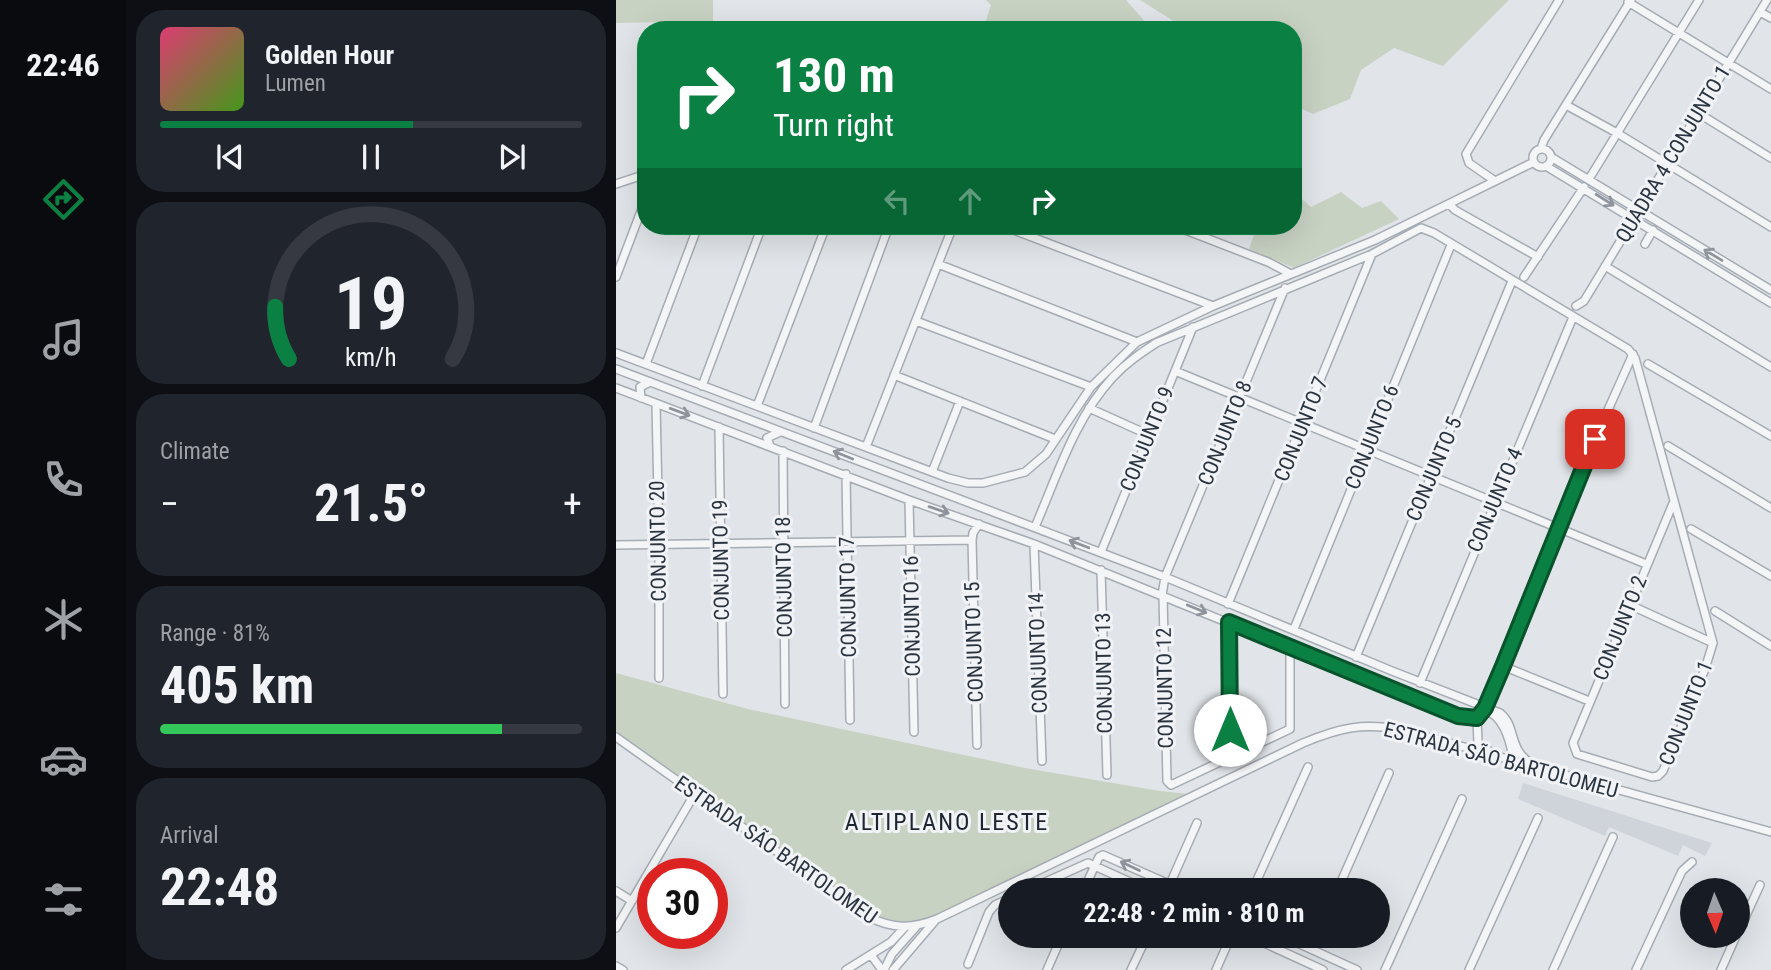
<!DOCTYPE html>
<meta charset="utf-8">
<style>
:root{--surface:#171b24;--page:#20242c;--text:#f1f3f6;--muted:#9ea1a6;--line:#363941;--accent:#0b8043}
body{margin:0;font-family:"Roboto Condensed",sans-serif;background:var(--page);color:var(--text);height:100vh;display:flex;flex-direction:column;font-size:26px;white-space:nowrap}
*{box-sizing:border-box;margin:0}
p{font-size:23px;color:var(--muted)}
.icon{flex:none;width:38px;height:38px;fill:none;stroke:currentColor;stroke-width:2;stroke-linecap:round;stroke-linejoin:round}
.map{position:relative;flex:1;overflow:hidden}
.details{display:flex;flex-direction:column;gap:10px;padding:10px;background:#0d0f14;width:490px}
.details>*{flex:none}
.hud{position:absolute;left:21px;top:21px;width:665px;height:214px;border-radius:28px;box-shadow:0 7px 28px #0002;background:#0b8043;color:#fff;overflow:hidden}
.needle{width:46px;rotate:178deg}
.tools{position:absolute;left:1064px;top:878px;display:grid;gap:14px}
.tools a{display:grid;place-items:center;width:70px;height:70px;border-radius:50%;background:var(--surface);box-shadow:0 7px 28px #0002;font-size:35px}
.speed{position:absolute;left:21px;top:858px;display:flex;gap:14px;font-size:35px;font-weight:700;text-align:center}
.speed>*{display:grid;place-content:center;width:91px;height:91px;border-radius:50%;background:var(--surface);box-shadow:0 7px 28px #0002;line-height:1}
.speed .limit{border:10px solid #d22;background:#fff;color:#111}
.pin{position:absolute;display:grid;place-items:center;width:60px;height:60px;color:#fff;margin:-30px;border-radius:14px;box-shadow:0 4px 10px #0006}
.me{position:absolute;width:77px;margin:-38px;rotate:0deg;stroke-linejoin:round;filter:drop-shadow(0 0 5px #0008)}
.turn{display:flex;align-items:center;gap:24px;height:147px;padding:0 21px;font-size:32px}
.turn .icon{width:91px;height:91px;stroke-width:2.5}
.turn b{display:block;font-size:49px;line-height:60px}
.lanes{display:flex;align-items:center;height:66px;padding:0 21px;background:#0003;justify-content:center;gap:35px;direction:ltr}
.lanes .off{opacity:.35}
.big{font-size:52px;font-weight:700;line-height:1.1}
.details .widget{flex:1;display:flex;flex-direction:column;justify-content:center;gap:10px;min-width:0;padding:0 24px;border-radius:28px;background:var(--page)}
.details .dial{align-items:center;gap:0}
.dial svg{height:182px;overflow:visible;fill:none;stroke:var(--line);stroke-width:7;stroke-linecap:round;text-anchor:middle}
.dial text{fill:var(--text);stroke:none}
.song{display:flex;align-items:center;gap:21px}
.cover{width:84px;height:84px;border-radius:10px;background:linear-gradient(135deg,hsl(340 70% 55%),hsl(100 70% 35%))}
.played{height:7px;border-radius:4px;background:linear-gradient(90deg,var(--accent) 60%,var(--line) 60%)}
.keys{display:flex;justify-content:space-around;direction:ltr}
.heat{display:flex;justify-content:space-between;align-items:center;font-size:38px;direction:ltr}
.charge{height:10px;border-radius:5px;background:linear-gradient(90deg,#34c759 81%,var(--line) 0)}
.trip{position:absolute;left:382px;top:878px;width:392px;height:70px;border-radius:35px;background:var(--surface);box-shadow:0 7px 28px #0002;font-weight:700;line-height:70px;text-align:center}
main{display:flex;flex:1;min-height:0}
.tab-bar{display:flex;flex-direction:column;width:126px;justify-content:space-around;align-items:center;background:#090b0e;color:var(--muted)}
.tab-bar .icon{width:49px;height:49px}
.tab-bar .on{color:var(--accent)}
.tab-bar b{font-size:32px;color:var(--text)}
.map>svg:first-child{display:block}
.built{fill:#cfd4db}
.green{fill:#c8d2c3}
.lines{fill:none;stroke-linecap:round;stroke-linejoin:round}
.minor-casing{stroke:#a6acb3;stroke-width:10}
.minor{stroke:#f4f5f7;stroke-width:7}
.oneway{stroke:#8f949c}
.route-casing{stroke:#07532c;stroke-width:18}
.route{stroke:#0b8043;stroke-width:12}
.labels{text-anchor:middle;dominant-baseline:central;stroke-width:6;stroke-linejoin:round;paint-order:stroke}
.street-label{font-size:21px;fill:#2a3440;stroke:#f1f3f6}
.quarter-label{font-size:24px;letter-spacing:2px;fill:#1c2530;stroke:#f1f3f6}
</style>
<main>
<nav class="tab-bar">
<b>22:46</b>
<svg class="icon on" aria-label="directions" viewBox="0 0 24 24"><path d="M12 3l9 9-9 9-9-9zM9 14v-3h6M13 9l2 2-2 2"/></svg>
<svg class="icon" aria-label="music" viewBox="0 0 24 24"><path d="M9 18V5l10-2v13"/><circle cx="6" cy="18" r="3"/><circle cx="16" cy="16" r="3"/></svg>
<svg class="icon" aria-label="phone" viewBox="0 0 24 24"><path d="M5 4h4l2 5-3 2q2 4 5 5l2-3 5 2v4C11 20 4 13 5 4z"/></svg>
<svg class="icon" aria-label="climate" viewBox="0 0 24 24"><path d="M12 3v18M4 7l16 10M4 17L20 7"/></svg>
<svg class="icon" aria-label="car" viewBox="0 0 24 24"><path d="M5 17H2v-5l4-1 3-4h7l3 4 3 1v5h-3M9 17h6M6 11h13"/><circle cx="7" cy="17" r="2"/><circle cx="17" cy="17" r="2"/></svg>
<svg class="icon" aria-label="filters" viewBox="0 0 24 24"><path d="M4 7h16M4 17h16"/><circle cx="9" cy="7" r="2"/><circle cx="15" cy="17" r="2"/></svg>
</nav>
<section class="details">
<div class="widget">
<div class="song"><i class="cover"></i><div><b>Golden Hour</b><p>Lumen</p></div></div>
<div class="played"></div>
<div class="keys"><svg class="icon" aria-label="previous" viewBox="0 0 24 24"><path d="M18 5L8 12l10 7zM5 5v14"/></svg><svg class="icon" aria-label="pause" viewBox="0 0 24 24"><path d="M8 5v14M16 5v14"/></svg><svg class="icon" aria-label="next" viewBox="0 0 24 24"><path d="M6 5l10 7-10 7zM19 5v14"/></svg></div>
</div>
<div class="widget dial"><svg viewBox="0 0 100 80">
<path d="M14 69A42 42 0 1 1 86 69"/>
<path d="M14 69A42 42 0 0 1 8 46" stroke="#0b8043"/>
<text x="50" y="56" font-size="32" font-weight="700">19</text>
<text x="50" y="72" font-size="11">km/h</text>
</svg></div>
<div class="widget"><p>Climate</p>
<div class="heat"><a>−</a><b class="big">21.5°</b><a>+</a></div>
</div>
<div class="widget"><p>Range · 81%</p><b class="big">405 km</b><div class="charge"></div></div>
<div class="widget"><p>Arrival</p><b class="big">22:48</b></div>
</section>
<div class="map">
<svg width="1155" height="970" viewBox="0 0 1155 970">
<rect width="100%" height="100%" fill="#e1e5e9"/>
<path class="built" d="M907,783L1096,843L1089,856L1067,845L1062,856L993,827L989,836L902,799Z"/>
<path class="green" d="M0,0H97V21L0,23Z
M370,0H510L532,25L541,30H367L375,5Z
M524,0H893L827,66L778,48L745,70L734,99L697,114L677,105V30H576L559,22Z
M677,191L695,207L725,192L746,208L765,201L783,219L678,268L633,249L641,226H677Z
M0,673L132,709L409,768L544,791L582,795L305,927C286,930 271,930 253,922L0,737Z"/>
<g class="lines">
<defs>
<path id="minor" d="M1012,2L1155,89
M1144,12L1155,18
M950,105L1001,133L1155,227
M1082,113L1155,158
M925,149L928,140L1015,0
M917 158a9 9 0 1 1 18 0a9 9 0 1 1-18 0Z
M935,157L1155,290
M930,166L1155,303
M973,179L1083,0
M879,181L853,163L850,154L943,0
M0,184L30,174
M833,204L839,210L922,257
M387,226L597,306
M559,226L652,262L675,274
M1029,244L1037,230
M322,264L521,342
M989,266L1155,367
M0,277L30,198
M908,277L968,187
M960,306L968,301L1151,0
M300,321L475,387
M0,353L332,478L352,483H367L409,472L430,454L475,387L521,342L597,306L759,240L918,162
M30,364L82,226
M1032,364L1155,436
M0,369L549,577L776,671L884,713C901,726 892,750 915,763
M559,371L1030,564
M278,375L439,439
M86,386L146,226
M0,388L293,500L418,544L842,716L858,719
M25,398L24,387L34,382
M40,404L43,544V678
M141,406L210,226
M473,408L533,435
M103,427L107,694
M198,428L273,226
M154,446L151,438L164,432
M1052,446L1155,508
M250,447L337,226
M167,451L169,704
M316,472L344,401
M230,474L234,720
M293,500L298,732
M419,527C441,476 459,418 497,377C510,363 525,353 540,343L756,254L805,228L818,233L1012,349L1019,358L1097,643L1089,669L1047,771L1042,776L1036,777L961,754L957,743L1058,501
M1075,529L1155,576
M418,544L426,761
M0,545L356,540
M485,552L577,327
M485,570L491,775
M546,595L549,577L669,288
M547,595L551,781L555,785L674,729V648
M612,604L756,254
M1014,605L1097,643
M1099,611L1155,646
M613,622L614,758
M678,629L835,245
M740,657L896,281
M887,666L973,701
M804,683L957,317
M875,713C889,721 896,746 897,762
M861,718L862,743L876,753
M858,719L869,708L979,439L1017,354
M0,737L253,917C277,929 296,929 321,919L687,743C723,728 747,722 787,730L1155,832
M361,745L356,540L357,533L363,524
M554,884L581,823
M0,891L16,901
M409,891L472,863L534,891
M467,891L483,857L487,855L569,891
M636,891L692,767
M721,891L773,773
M0,928L78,795
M1122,933L1144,885
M633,936L707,970
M666,936L741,970
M694,948L699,936
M255,955L266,970
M352,964L373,912L379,905L394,898
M0,966L7,970
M230,970L275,942L288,928
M268,970L276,954L300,927
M277,970L318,922
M431,970L446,936
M515,970L531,936
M600,970L615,936
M769,970L846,799
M853,970L922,818
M937,970L997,837
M1020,970L1066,871L1076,862
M1105,970L1120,936"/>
</defs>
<use href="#minor" class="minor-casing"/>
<use href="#minor" class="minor"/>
</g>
<defs><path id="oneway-shaft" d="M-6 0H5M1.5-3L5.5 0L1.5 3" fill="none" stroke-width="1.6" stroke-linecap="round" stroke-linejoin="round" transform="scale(1.75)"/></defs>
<g class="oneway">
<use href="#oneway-shaft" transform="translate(989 200) rotate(32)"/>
<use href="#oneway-shaft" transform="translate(1097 255) rotate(-149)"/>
<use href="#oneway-shaft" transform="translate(64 412) rotate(20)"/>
<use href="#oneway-shaft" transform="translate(227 455) rotate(-158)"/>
<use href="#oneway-shaft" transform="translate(323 510) rotate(19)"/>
<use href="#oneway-shaft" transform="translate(463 544) rotate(-159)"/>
<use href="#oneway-shaft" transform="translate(581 609) rotate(22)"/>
<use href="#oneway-shaft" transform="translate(514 866) rotate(-155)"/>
</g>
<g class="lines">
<defs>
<path id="route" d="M614,730L613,622L842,716L861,718L869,708L887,666L979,439"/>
</defs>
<use href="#route" class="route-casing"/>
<use href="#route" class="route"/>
</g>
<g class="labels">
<g class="street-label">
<text transform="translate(1057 154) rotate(-59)">QUADRA 4 CONJUNTO 1</text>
<text transform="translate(685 429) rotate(-68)">CONJUNTO 7</text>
<text transform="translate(609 433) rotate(-68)">CONJUNTO 8</text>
<text transform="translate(756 437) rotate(-68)">CONJUNTO 6</text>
<text transform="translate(531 439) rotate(-68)">CONJUNTO 9</text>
<text transform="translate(818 469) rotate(-67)">CONJUNTO 5</text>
<text transform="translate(879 500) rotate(-67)">CONJUNTO 4</text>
<text transform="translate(42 541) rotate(-91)">CONJUNTO 20</text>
<text transform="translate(105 560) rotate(-91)">CONJUNTO 19</text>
<text transform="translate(168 577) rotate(-91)">CONJUNTO 18</text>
<text transform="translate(232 597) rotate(-91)">CONJUNTO 17</text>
<text transform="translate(296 616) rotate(-91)">CONJUNTO 16</text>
<text transform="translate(1004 628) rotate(-68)">CONJUNTO 2</text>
<text transform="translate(358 642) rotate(-92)">CONJUNTO 15</text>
<text transform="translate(422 653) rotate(-92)">CONJUNTO 14</text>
<text transform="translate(488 673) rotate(-91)">CONJUNTO 13</text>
<text transform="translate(549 688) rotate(-91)">CONJUNTO 12</text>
<text transform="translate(1070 713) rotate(-68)">CONJUNTO 1</text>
<text transform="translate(885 760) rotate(15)">ESTRADA SÃO BARTOLOMEU</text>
<text transform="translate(160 850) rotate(35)">ESTRADA SÃO BARTOLOMEU</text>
</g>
<g class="quarter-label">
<text x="331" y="822">ALTIPLANO LESTE</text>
</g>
</g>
</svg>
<div class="tools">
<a><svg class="needle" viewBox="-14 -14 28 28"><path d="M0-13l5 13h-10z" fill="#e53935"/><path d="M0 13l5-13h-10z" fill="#9ea1a6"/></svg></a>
</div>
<div class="speed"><div class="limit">30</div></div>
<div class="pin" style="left:979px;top:439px;background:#d93025"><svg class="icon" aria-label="arrive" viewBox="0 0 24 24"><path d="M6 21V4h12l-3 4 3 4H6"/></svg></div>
<svg class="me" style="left:614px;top:730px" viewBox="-20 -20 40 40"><circle r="19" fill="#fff"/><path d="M0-13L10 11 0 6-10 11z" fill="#0b8043"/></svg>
<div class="trip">22:48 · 2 min · 810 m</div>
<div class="hud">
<div class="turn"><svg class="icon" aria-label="right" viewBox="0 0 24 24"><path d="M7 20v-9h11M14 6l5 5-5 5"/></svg><div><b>130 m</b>Turn right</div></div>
<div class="lanes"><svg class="icon off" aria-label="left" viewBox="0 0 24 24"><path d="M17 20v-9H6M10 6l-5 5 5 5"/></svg><svg class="icon off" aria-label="ahead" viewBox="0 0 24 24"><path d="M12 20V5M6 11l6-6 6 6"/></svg><svg class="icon" aria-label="right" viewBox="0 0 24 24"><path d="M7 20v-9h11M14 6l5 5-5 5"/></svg></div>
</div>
</div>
</main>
